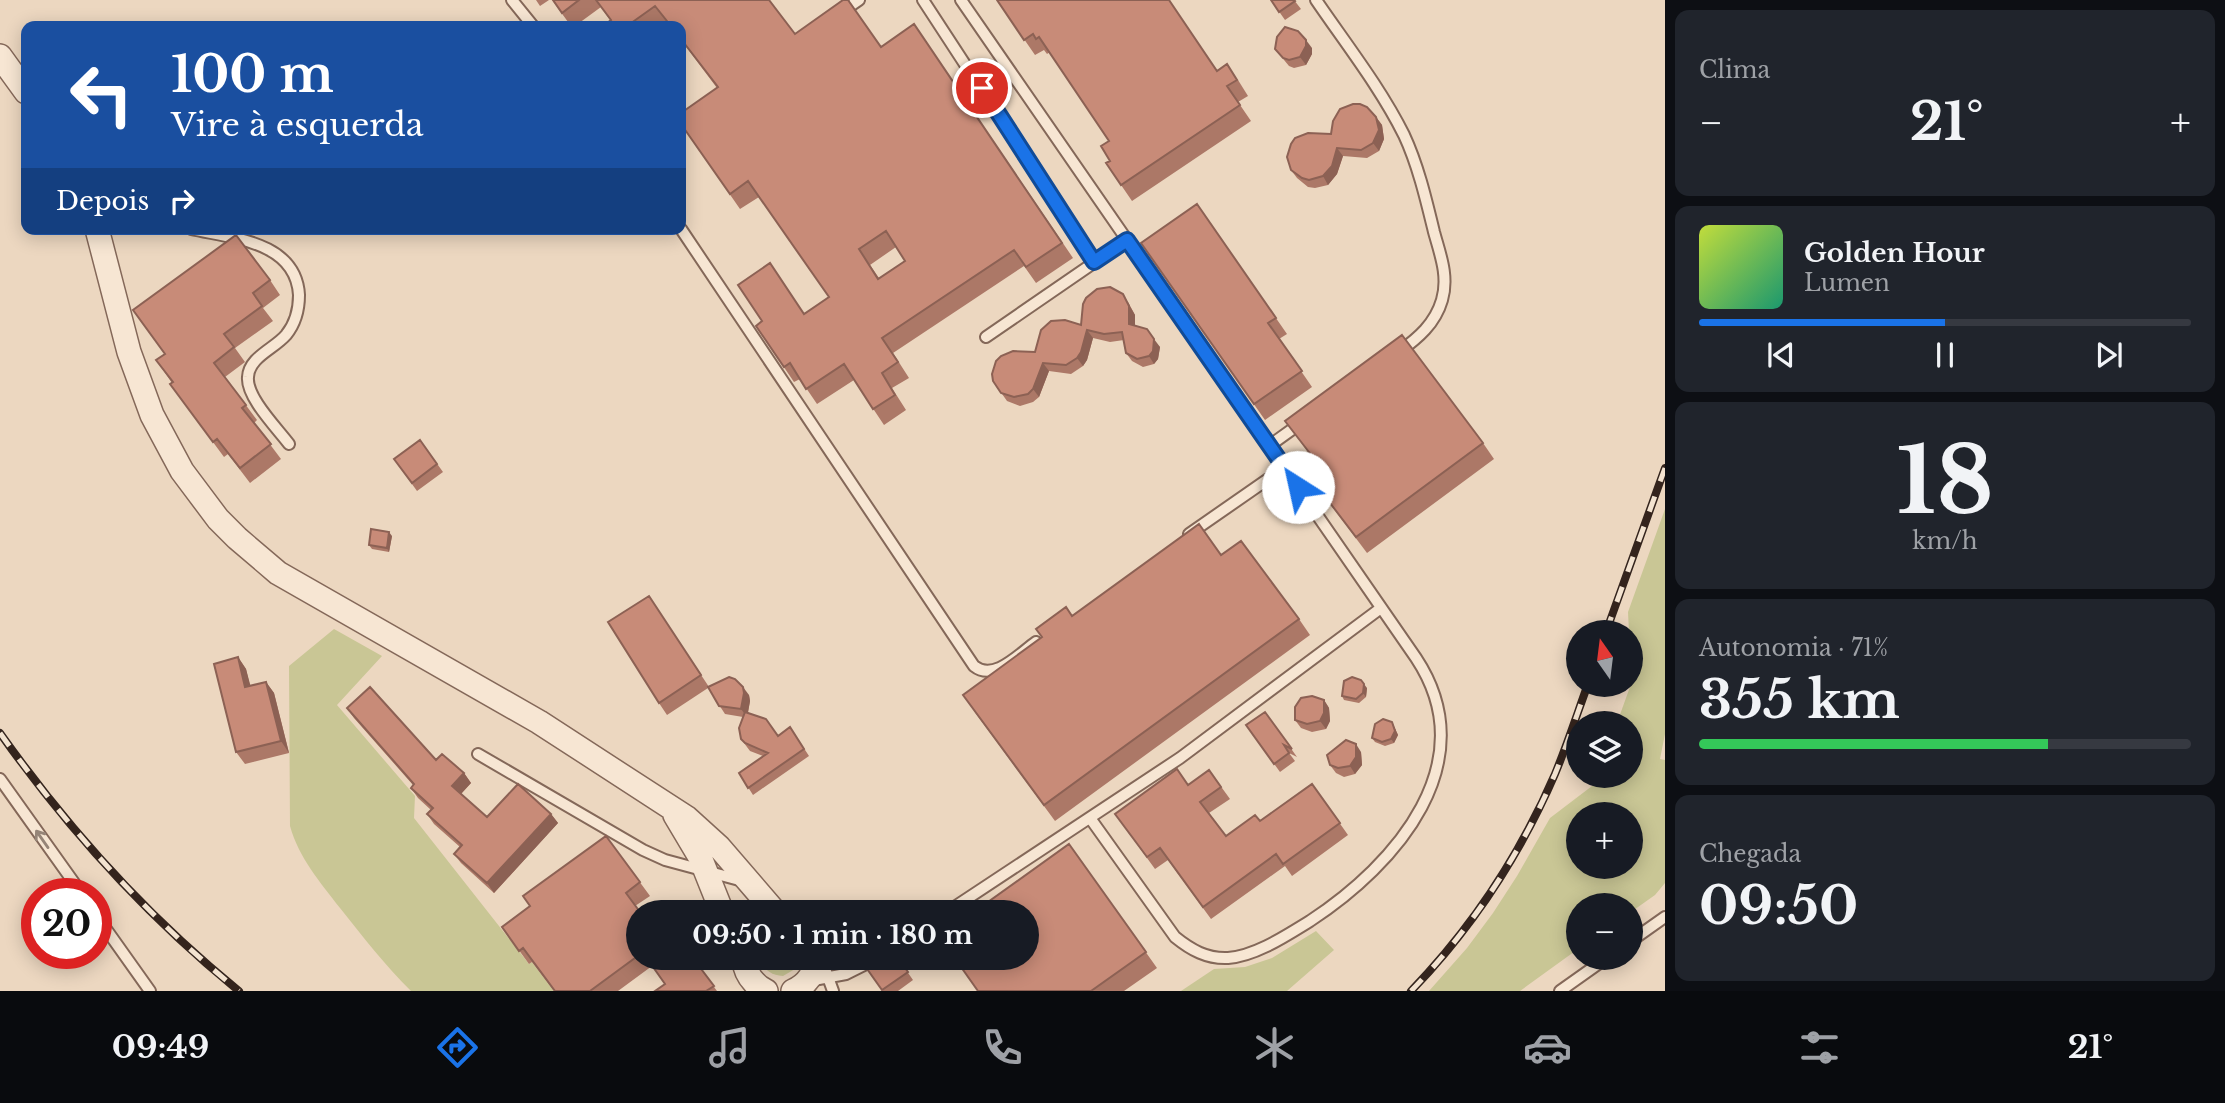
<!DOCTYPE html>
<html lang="pt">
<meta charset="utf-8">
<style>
:root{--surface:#171b24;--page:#20242c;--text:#f1f3f6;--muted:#9ea1a6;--line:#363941;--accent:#1a73e8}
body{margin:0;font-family:"Libre Baskerville",serif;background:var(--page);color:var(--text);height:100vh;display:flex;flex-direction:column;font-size:26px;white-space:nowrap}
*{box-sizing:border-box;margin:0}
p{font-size:23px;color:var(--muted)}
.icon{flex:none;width:38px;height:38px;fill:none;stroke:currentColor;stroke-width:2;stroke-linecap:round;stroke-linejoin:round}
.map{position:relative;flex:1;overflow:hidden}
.panel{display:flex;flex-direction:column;gap:10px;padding:10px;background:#0d0f14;width:560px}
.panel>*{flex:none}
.banner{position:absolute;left:21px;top:21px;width:665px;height:214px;border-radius:14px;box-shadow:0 4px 18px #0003;background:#1a4fa0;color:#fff;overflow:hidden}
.needle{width:46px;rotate:346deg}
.buttons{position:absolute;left:1566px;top:620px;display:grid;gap:14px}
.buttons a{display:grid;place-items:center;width:77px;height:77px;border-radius:50%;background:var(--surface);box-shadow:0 4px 18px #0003;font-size:35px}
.speed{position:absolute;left:21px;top:878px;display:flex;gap:14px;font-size:35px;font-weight:700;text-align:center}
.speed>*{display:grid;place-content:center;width:91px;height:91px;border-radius:50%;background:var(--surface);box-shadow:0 4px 18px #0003;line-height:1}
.speed .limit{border:10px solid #d22;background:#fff;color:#111}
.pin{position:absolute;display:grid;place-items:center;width:60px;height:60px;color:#fff;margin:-30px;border:4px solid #fff;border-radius:50%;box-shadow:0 2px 7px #0007}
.me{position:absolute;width:77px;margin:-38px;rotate:325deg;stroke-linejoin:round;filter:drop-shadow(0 0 5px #0008)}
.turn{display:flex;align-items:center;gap:24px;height:147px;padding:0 35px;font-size:32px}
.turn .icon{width:91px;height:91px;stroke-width:2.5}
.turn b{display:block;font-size:49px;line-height:60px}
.then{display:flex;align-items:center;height:66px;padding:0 35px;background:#0003;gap:14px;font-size:26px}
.big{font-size:52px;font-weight:700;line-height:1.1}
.panel .widget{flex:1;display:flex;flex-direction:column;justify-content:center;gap:10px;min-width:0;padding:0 24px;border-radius:14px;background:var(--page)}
.panel .dial{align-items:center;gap:0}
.dial b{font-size:91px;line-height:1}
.song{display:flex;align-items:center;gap:21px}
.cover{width:84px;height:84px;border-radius:10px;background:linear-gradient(135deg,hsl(70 70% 55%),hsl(160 70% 35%))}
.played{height:7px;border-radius:4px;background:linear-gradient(90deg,var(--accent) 50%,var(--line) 50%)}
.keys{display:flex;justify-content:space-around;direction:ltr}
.heat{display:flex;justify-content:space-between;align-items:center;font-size:38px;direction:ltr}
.charge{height:10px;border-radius:5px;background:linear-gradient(90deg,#34c759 71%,var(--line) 0)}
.trip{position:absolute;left:626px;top:900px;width:413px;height:70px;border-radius:35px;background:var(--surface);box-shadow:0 4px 18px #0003;font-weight:700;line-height:70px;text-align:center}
.menu{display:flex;height:112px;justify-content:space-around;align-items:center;background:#090b0e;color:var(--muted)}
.menu .icon{width:49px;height:49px}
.menu .on{color:var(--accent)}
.menu b{font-size:32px;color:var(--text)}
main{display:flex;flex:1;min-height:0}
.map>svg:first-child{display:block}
.green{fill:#c9c695;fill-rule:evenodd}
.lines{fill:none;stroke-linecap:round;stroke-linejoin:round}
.service-casing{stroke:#846859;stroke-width:14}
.minor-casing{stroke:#846859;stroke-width:26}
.service{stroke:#f7e6d3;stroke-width:10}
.minor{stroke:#f7e6d3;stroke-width:23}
.rail-casing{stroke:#34241d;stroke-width:8}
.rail{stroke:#f3e3d0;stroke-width:5;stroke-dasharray:16;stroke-linecap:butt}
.wall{fill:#ac7867;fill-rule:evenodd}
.shaded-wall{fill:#8c6154}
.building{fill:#c88b78;stroke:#8c6154;stroke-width:2;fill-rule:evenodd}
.oneway{stroke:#968578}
.route-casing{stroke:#114b97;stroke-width:18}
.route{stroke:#1a73e8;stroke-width:12}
</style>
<main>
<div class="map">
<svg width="1665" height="991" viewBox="0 0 1665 991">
<rect width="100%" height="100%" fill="#ecd7c0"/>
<path class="green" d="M1665,509V734L1660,759L1665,760V883L1655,895L1631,912V905H1578V949L1520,991H1429L1467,948L1493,913L1517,876L1550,818L1596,783L1599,775H1631V723H1617L1631,684V632H1629L1628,612ZM1578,814H1631V866H1578Z
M334,629L382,656L337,705L415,796L414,818L529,964L532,962L554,991H411C385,965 363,937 340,908C320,882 299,858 290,826L289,666Z
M1316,931L1334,950L1287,991H1181L1214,969L1245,967L1272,958Z
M761,957H798L795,969L783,976C771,975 763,970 761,957Z"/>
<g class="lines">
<defs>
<path id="service" d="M512,0L533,26
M923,0L1094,262
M961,0L1416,658C1485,762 1397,864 1310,921C1287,935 1256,956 1228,958C1207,959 1191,950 1175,937L1090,818
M1316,0C1346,44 1380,87 1404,135C1418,165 1426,199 1434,232C1440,254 1449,276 1442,300C1435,324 1418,338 1399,352
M843,11L859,0
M191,229C231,238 296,241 299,295C299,309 295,324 286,335C274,349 249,357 248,377C246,397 277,428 289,444
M681,229L974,666C994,682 1019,654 1036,642
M986,337L1127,240
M1269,446L1301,423
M1189,534L1284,468
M478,754L643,850L665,860L743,881
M0,779L82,894
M947,912L1180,758L1381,608
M96,915L150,991
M1631,941L1665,917
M821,958L833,991
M808,981L846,974L880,957
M1560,991L1608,957"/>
<path id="minor" d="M0,56L26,92
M97,229L129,352L152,415L182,471L218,519L237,538L278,573L539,722L687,818L719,847L775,912
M675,815L700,857L722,912
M743,957C745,973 752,984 766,991
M793,991C808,984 815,973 816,957"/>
</defs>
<use href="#service" class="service-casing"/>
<use href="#minor" class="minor-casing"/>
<use href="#service" class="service"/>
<use href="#minor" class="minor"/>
<defs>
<path id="rail" d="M1606,632L1665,468
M0,733C68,829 148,917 239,991
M1411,991C1472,928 1520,855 1555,774C1567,745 1577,714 1588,684"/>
</defs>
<use href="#rail" class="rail-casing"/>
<use href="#rail" class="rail"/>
</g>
<path class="wall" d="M536,0H549L540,6Z
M552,0H769L795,34L881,47L914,24L1073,258L1036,283L1024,266L893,353L909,378L892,388L906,410L884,425L854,380L817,404L800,379L794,382L756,326L762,321L781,279L804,314L829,297L759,197L740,209L681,124L717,88L681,40V26H670L666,21L659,26H610V20L601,7L575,26H571ZM896,247L905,261L879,278L870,265Z
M997,0L1217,71L1238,80L1248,96L1238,102L1251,121L1132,201L1106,163L1110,161L1109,141L1050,52L1047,54L1044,50L1035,55Z
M1271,0H1294L1301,9L1285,20Z
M1312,48V54L1306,65L1294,68L1289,66L1275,49Z
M1376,117L1382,125L1384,139L1379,151L1367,158L1343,156L1337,174L1328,185L1315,188L1308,187L1297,178L1291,170L1331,134Z
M1197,204L1287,334L1279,339L1312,387L1265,420L1141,243Z
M270,280L280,295L263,308L273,321L235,348L245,362L225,377L257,420L254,423L281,459L250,483L228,454L224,457L170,384L172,383L156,360L165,354L133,310Z
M1128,302L1135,315V326L1160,347L1158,359L1154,364L1143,367L1132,361L1126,353L1124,340L1110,342L1093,338L1087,360L1083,366L1071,374L1049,371L1039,397L1033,402L1020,406L1007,401L993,381L1035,352L1081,325Z
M1285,421L1483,443L1494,459L1367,553L1301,465L1312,457Z
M420,440L443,472L417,491L394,459Z
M392,536L389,552L372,549L369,545Z
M1221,555L1299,619L1310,635L1055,821L974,711L1072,616Z
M649,596L709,687L749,695L750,701L748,713L778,736L790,727L809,756L753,795L739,773L763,756L750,751L741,739L743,717L725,714L708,688L667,715L659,703Z
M238,657L246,669L250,686L266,682L274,693L289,753L245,764L236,752Z
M1367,688L1366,697L1359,703L1344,700L1342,696Z
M1324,700L1329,708L1330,721L1326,729L1312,732L1301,728L1295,720Z
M347,708L436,760L464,773L471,783L461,794L487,817L551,814L558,823L494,893L461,863L454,854L460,847L434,824L427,814L431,810L418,798L411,788L413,785L354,718Z
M1265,712L1297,757L1289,753L1295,761L1280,772L1246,725Z
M1392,722L1398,735L1394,743L1385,746L1375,742L1372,738Z
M1361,752L1362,765L1355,774L1344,777L1336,773L1330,765Z
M1209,770L1230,799L1209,813L1226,836L1260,821L1312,784L1348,835L1292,876L1285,866L1211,919L1168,860L1155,869L1115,814L1188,785Z
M606,836L650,896L635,906L639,912V957H692L717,991H655L665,984L652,966L618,991H554L532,962L529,964L502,927L530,906Z
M1069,844L1157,968L1124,991H978Z
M897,957L913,980L898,991H883L865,966Z"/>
<path class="shaded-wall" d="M1306,40L1312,48V54L1306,65L1300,57Z
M1376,117L1382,125L1384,139L1379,151L1373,143Z
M1337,148L1343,156L1337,174L1328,185L1323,176Z
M1123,294L1135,315V332L1129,324Z
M1087,330L1093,338L1087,360L1083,366L1077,358Z
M1154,339L1160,347L1158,359L1154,364L1149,356Z
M1043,363L1049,371L1039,397L1033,389Z
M389,532L392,536L389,552L387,548Z
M238,657L246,669L254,699L245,687Z
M266,682L274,693L289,753L281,741Z
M1364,684L1367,688L1366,697L1363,693Z
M743,687L749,695L750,701L747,717L741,709Z
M1324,700L1329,708L1330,721L1326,729L1320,721Z
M1392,722L1398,735L1394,743L1391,739Z
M1356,744L1361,752L1362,765L1355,774L1350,766Z
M464,773L471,783L459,796L452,786Z
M551,814L558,823L494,893L487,883Z"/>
<path class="building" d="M553,0H579L562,13Z
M596,0H769L795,34L843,0H848L881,47L914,24L1062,243L1026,267L1014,250L882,338L898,362L882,373L895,395L873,409L844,364L806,389L790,363L784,367L756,326L762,321L738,285L770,263L804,314L829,297L748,181L730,194L681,124V113L718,87L681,39V26H671L655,6L627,26H610L607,23L611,20ZM886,231L905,261L878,279L859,249Z
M997,0H1169L1217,71L1227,64L1237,80L1227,86L1240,105L1121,185L1106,163L1110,161L1101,146L1109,141L1039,37L1036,39L1033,34L1024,40Z
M1271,0H1294L1295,1L1279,12Z
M1285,27L1298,31L1306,40V46L1300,57L1289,60L1283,58L1275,49L1277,37Z
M1353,104H1360L1367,107L1376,117L1379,130L1373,143L1361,150L1337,148L1332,166L1323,176L1309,180L1302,178L1291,170L1287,157L1291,144L1295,138L1308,133L1331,134L1333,121L1340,109Z
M1197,204L1276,318L1268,323L1302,371L1254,404L1141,243Z
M236,235L270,280L253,293L262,306L224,334L234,347L214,363L246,405L242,408L271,444L240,468L217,439L213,442L170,384L173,382L156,360L165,354L133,310Z
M1110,287L1123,294L1129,306V324L1147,329L1154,339L1153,351L1149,356L1137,359L1126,353L1122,332L1104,334L1087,330L1081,352L1077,358L1066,365L1043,363L1033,389L1028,394L1014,397L1001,393L993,381L992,374L996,361L1001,356L1013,351L1035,352L1041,330L1051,321L1065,320L1081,325L1083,304L1086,298L1097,289Z
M1402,335L1483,443L1356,537L1301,465L1312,456L1285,421Z
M420,440L437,464L412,483L394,459Z
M1199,524L1221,555L1241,541L1299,619L1044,805L963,695L1042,637L1036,629L1066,607L1072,616Z
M371,529L389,532L387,548L369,545Z
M649,596L701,675L659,703L608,622Z
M238,657L245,687L266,682L281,741L236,752L214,664Z
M729,677L735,679L743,687L744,693L741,709L719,706L708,687Z
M1352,677L1361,680L1364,684L1363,693L1356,699L1342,696L1344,681Z
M370,687L436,760L442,754L464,773L452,786L487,817L518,784L551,814L487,883L454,854L462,845L427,814L433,808L411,788L414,784L347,708Z
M1312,696L1324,700V713L1320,721L1307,724L1295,720V707L1301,698Z
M745,712L766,719L778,736L790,727L804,749L748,788L739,773L768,753L745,743L741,739L739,728Z
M1265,712L1292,749L1284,745L1289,753L1274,764L1246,725Z
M1383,719L1392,722L1395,731L1391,739L1382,742L1372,738L1375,724Z
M1346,740L1356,744V757L1350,766L1338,768L1330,765L1327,755Z
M1177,769L1188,785L1209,770L1221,787L1200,802L1226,836L1255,815L1260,821L1312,784L1340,823L1283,864L1276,854L1203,907L1160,848L1147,857L1115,814Z
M606,836L640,882L626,893L640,912L639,955L590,991H555L523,948L519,951L502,927L530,906L523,896Z
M1069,844L1146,952L1091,991H978L954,957H1027V912H974Z
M646,957H692L714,986L706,991H655L665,984Z
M878,957H897L908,972L882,990L865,966Z"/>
<defs><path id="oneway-shaft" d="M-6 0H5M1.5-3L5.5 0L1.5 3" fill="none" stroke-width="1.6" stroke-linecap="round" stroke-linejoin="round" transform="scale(1.75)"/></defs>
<use class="oneway" href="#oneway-shaft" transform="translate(42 839) rotate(-125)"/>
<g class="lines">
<defs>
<path id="route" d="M982,88L1094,262L1127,240L1298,487"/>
</defs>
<use href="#route" class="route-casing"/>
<use href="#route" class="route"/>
</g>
</svg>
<div class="buttons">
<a><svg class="needle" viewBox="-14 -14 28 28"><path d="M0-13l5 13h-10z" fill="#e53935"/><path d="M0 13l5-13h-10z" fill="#9ea1a6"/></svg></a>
<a><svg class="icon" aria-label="layers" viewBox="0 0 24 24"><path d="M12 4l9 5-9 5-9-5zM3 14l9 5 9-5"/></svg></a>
<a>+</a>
<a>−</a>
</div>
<div class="speed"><div class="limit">20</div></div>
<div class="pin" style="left:982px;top:88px;background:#d93025"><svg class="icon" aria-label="arrive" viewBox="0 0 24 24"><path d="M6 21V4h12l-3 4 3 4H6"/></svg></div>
<svg class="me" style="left:1298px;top:487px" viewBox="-20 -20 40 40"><circle r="19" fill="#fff"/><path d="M0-13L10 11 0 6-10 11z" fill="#1a73e8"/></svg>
<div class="trip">09:50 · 1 min · 180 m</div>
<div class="banner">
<div class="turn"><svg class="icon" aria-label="left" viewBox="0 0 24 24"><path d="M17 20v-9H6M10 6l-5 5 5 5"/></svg><div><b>100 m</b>Vire à esquerda</div></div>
<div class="then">Depois<svg class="icon" aria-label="right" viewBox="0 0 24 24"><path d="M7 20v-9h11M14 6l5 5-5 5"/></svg></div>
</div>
</div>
<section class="panel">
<div class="widget"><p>Clima</p>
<div class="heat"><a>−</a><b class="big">21°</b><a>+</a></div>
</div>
<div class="widget">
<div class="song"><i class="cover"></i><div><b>Golden Hour</b><p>Lumen</p></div></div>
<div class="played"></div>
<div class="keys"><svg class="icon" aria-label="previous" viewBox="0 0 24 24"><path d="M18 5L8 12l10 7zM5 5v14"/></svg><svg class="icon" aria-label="pause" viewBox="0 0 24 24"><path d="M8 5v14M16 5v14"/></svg><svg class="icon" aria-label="next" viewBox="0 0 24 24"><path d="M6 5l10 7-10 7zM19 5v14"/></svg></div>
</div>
<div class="widget dial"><b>18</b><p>km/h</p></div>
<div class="widget"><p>Autonomia · 71%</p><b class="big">355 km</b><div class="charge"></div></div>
<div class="widget"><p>Chegada</p><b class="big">09:50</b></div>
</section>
</main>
<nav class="menu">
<b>09:49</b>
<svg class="icon on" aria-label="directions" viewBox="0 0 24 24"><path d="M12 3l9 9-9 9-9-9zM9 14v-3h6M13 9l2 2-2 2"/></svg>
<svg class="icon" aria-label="music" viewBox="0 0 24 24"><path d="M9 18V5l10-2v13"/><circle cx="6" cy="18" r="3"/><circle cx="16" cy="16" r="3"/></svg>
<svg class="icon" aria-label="phone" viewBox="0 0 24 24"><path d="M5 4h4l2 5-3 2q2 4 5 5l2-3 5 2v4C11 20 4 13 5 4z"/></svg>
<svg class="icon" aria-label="climate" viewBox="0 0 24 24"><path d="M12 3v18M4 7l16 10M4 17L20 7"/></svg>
<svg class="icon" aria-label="car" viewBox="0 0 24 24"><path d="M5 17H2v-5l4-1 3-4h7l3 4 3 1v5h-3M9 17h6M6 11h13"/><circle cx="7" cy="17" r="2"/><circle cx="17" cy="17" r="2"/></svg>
<svg class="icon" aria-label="filters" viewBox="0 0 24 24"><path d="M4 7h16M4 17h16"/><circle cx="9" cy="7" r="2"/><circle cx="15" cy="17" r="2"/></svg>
<b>21°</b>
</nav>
